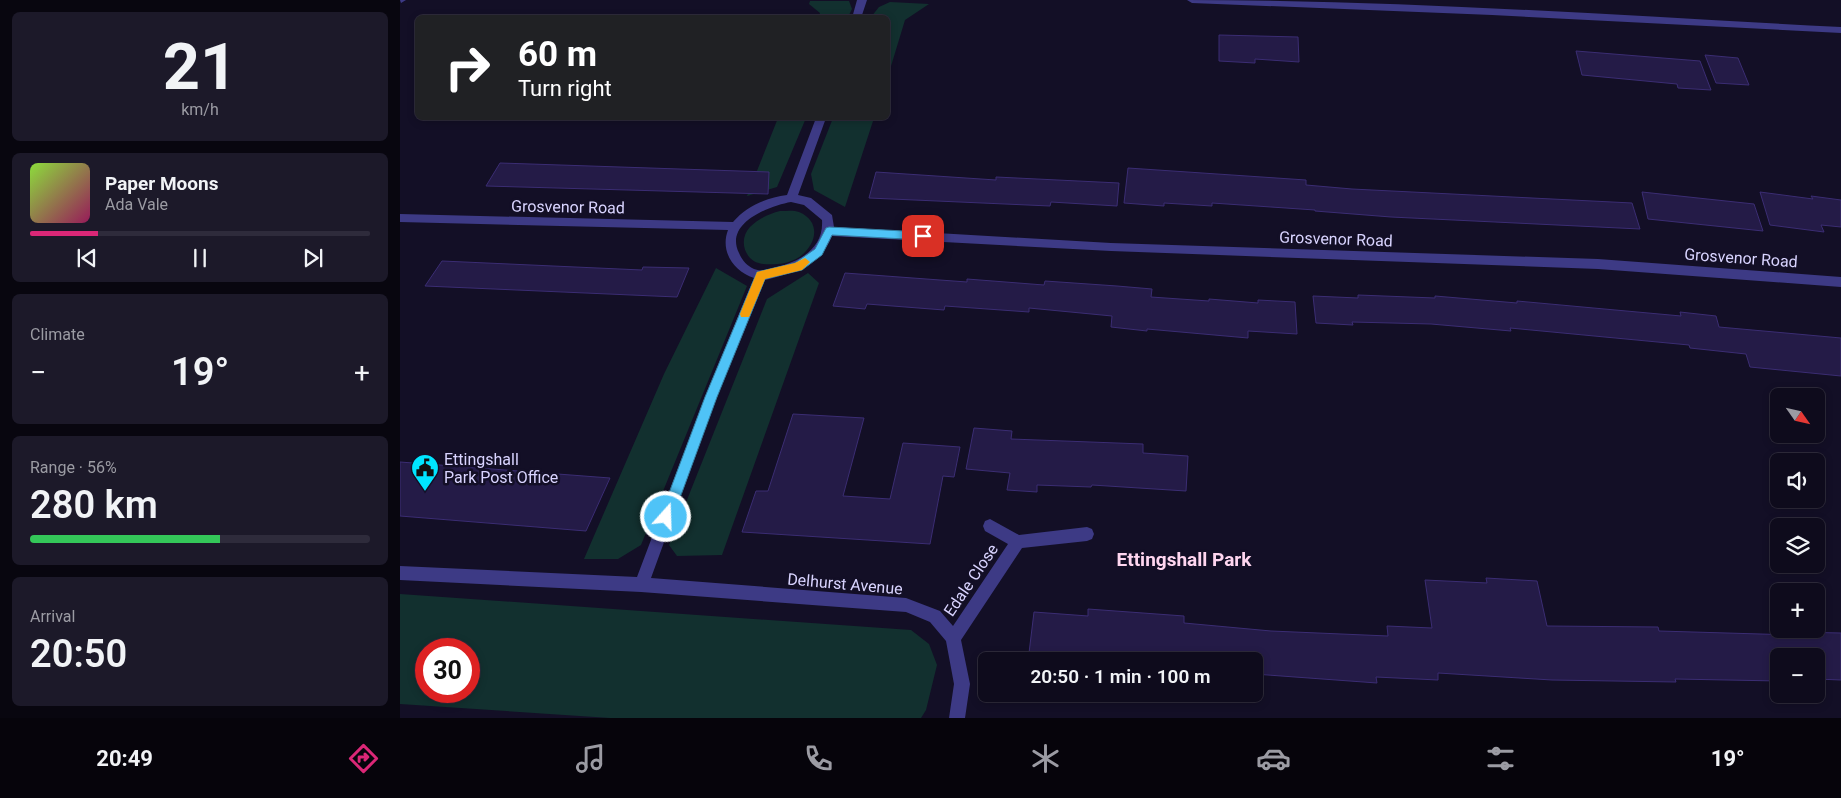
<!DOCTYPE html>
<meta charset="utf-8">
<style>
:root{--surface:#0e0b1c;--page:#1c1929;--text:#f1f3f6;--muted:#9b9ba3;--line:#2e2b3b;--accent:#db2777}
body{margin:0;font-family:Roboto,sans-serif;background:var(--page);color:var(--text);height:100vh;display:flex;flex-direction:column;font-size:19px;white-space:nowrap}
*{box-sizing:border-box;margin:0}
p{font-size:16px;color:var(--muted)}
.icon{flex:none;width:28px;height:28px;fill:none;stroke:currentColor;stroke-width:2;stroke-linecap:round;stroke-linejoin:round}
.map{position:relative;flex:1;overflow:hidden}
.side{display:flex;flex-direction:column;gap:12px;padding:12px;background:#08060f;width:400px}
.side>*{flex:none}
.guide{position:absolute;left:15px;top:15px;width:475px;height:105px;border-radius:8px;box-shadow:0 2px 8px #0003,0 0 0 1px var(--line);background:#202124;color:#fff;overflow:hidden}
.needle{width:32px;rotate:124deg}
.buttons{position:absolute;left:1370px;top:388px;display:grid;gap:10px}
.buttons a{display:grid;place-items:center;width:55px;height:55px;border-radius:8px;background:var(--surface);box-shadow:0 2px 8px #0003,0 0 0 1px var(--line);font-size:25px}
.speed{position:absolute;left:15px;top:638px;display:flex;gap:10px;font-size:25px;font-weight:700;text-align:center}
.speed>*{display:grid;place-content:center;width:65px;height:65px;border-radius:50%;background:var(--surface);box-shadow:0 2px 8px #0003,0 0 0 1px var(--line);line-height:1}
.speed .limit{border:8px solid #d22;background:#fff;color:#111}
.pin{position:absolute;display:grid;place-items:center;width:42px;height:42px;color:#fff;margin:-21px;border-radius:10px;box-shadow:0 2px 8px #0006}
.me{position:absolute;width:55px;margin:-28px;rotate:20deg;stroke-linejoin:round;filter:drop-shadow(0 0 4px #0008)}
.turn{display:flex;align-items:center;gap:18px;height:105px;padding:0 20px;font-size:22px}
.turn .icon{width:65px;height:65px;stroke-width:2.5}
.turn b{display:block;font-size:35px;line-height:42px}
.big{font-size:38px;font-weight:600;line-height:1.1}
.side .widget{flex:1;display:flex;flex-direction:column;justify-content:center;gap:8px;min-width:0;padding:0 18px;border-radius:8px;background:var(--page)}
.side .dial{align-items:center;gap:0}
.dial b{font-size:65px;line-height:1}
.song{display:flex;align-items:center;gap:15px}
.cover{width:60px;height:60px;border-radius:8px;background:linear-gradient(135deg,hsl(90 70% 55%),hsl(330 70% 35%))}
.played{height:5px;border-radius:2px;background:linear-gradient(90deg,var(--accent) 20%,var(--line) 20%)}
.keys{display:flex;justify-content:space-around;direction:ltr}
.heat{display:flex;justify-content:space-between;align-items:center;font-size:28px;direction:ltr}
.charge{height:8px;border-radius:4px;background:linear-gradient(90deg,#34c759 56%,var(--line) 0)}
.trip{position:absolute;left:578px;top:652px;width:285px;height:50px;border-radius:8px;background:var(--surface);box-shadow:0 2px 8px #0003,0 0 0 1px var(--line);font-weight:600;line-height:50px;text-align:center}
.tab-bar{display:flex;height:80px;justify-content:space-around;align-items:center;background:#06040b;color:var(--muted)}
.tab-bar .icon{width:35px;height:35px}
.tab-bar .selected{color:var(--accent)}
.tab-bar b{font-size:22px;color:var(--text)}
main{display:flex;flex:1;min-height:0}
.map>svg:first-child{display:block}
.green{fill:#12302f;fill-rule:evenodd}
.building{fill:#241b47;stroke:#3b2d73}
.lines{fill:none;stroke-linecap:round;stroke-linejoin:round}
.minor{fill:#3d3a85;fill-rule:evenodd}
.route{fill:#4fc3f7;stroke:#337fa1}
.slow{fill:#f59e0b}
.labels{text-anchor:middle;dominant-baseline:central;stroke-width:5;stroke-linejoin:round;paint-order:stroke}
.street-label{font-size:16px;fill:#d9d4ff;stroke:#130f26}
.poi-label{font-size:16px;fill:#d9d4ff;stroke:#130f26;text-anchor:start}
.quarter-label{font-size:19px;font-weight:bold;fill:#ffd6f0;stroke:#130f26}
</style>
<main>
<section class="side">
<div class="widget dial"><b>21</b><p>km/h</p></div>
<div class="widget">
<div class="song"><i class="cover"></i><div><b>Paper Moons</b><p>Ada Vale</p></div></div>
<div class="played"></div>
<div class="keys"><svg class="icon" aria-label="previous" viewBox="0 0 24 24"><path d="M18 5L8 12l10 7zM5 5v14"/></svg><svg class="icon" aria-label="pause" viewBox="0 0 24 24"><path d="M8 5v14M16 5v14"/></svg><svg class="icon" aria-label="next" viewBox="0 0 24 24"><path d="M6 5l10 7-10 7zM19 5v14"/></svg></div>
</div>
<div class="widget"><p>Climate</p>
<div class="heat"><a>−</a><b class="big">19°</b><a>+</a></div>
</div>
<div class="widget"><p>Range · 56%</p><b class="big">280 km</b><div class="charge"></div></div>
<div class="widget"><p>Arrival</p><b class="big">20:50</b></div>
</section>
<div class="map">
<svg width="1441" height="718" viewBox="0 0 1441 718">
<rect width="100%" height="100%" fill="#130f26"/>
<path class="green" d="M410,1H449L452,9L448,17H419L420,13L409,4Z
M490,2L529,4L505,20L488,76V18L471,17L479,7Z
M378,118H406L377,187L347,196Z
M433,118H474L445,207L414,190L411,174Z
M380,211C386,211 394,210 399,212C423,222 416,248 396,259C386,264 374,265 363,264C344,262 338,239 350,227C359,218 369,214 380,211Z
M316,268L347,286L241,545L218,559H184L264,374Z
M408,273L419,283L322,555L277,556L269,545L367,299Z
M0,594L511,630L529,644L537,665L526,710L521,718H210L0,704ZM26,649H69V691H26Z"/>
<path class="building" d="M819,35L898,37L899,62L855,59V63L819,61Z
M1176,51L1300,61L1311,90L1278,88L1277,84L1182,75Z
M1305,55L1338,58L1349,85L1316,83Z
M100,163L369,172L368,194L86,186Z
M728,168L906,180V185L952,189L1232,203L1240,229L991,217L915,211V210L812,203V206L764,203V206L724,203Z
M476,172L596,180V177L719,183L717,206L651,202L650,206L469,198Z
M1242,192L1354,204L1363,231L1248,219Z
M1360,192L1413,199L1411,196L1441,200V227L1421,225L1424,232L1370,225Z
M42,261L242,270L243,267L289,268L277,297L25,286Z
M445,273L567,282V279L644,285L645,281L717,286L752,289L751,297L809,301V299L858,303V300L895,302L897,334L848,331V338L747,329V331L711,327L712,316L629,308V312L545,306L544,310L467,304L465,309L433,306Z
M958,295L1035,298V296L1117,303V301L1281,316L1280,312L1316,316L1319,327L1441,338V376L1350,367L1346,354L1290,348L1289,345L1110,328L1111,331L1031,324L952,322L953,325L916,323L913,296L958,298Z
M393,414L464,418L443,496L490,499L503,443L560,447L554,477L543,476L530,544L342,532L356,491H368Z
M574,428L612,431L611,439L743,444V453L788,456L786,491L692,485L691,487L637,485V492L607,490L610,473L566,469Z
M0,462L210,478L186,531L0,516Z
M1086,578L1137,581L1147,626L1258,627L1259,631L1394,635L1393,632L1441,633V680L1416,679V656H1379V681L1275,679L1276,682L1152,680L1038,673V680L976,677L977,683L854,674V661H788L676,652L675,656L629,653L634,612L688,616V609L784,616V623L871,631L988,636L987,626L1032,628L1025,580L1087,583Z"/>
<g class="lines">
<path class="minor" d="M0,0H6L1,3Z
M457,0H467L461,18H452Z
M787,0C1005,0 1223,16 1441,27V33L1092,15L792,3Z
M416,118H426L398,195L411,198L432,215L434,227L711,243L1198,259L1441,277V287L1198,269L711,251L432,236C421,265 394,273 365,280L317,397L251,578L506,598L540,611L553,626L608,544L585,531L583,526L585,521L590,519L619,535L687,527L692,529L694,534L692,539L687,541L622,548L561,640L570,684L565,718H549L554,684L546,641L530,622L506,612L241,592L0,580V566L237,577L305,397L354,278C333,271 320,251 328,230L0,222V214L333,222C347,206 366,198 387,195ZM391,202L404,205L422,220C424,248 401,261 377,267C369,269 362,272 354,269C347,266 342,260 339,253C324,223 369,206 391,202Z"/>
</g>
<path class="route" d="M429,227L523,232L528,236L523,240L432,235L422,255L402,270L365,279L317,397L273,517L271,521L266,523L262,521L260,517L305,397L357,272L395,263L415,249L426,228Z"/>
<path class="slow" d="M405,258L410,262L402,270L365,279L349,317H341L340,314L357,272L395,263Z"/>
<defs>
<symbol id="civic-pin" viewBox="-11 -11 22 30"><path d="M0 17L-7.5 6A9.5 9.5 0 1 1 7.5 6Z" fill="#00e5ff" stroke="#130f26"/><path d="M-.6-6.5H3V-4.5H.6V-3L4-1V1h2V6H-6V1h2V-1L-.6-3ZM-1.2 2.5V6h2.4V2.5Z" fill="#111"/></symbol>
</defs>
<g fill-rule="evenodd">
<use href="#civic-pin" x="9" y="452" width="32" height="43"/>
</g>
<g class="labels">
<g class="street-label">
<text transform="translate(168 207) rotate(1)">Grosvenor Road</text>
<text transform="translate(936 239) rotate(2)">Grosvenor Road</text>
<text transform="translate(1341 258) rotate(4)">Grosvenor Road</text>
<text transform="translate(571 580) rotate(-56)">Edale Close</text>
<text transform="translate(445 584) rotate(5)">Delhurst Avenue</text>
</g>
<g class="poi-label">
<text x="44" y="459">Ettingshall<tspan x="44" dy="18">Park Post Office</tspan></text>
</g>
<g class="quarter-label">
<text x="784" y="559">Ettingshall Park</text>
</g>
</g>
</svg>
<div class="buttons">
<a><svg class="needle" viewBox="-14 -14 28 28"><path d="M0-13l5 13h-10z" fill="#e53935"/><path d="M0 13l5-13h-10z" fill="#9b9ba3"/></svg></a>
<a><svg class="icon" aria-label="sound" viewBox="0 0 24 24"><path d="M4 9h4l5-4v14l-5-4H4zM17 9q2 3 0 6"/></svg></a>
<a><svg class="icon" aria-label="layers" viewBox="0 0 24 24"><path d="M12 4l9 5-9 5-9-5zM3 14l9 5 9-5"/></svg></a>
<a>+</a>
<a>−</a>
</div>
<div class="speed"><div class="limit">30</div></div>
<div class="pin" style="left:523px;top:236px;background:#d93025"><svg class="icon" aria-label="arrive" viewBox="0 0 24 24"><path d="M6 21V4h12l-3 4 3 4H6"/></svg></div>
<svg class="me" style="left:266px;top:517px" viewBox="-20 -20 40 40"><circle r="17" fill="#4fc3f7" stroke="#fff" stroke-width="3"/><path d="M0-11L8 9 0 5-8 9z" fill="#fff"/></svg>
<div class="trip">20:50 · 1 min · 100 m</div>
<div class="guide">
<div class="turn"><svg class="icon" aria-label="right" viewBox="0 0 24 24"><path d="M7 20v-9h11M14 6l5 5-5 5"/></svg><div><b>60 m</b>Turn right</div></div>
</div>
</div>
</main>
<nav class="tab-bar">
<b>20:49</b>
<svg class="icon selected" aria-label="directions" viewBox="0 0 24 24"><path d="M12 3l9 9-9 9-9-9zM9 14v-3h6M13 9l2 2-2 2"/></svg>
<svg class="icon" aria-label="music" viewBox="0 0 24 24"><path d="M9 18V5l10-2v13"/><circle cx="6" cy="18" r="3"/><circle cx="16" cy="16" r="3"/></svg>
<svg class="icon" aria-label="phone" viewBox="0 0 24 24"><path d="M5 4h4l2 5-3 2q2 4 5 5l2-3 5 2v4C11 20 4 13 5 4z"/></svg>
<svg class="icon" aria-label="climate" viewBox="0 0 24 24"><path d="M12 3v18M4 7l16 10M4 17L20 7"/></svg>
<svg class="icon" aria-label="car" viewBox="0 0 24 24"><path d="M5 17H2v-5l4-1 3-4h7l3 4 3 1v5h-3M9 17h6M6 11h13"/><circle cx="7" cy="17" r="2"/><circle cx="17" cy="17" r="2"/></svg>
<svg class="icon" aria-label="filters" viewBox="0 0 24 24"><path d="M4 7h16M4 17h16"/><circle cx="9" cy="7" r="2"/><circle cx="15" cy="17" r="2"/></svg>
<b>19°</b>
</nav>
